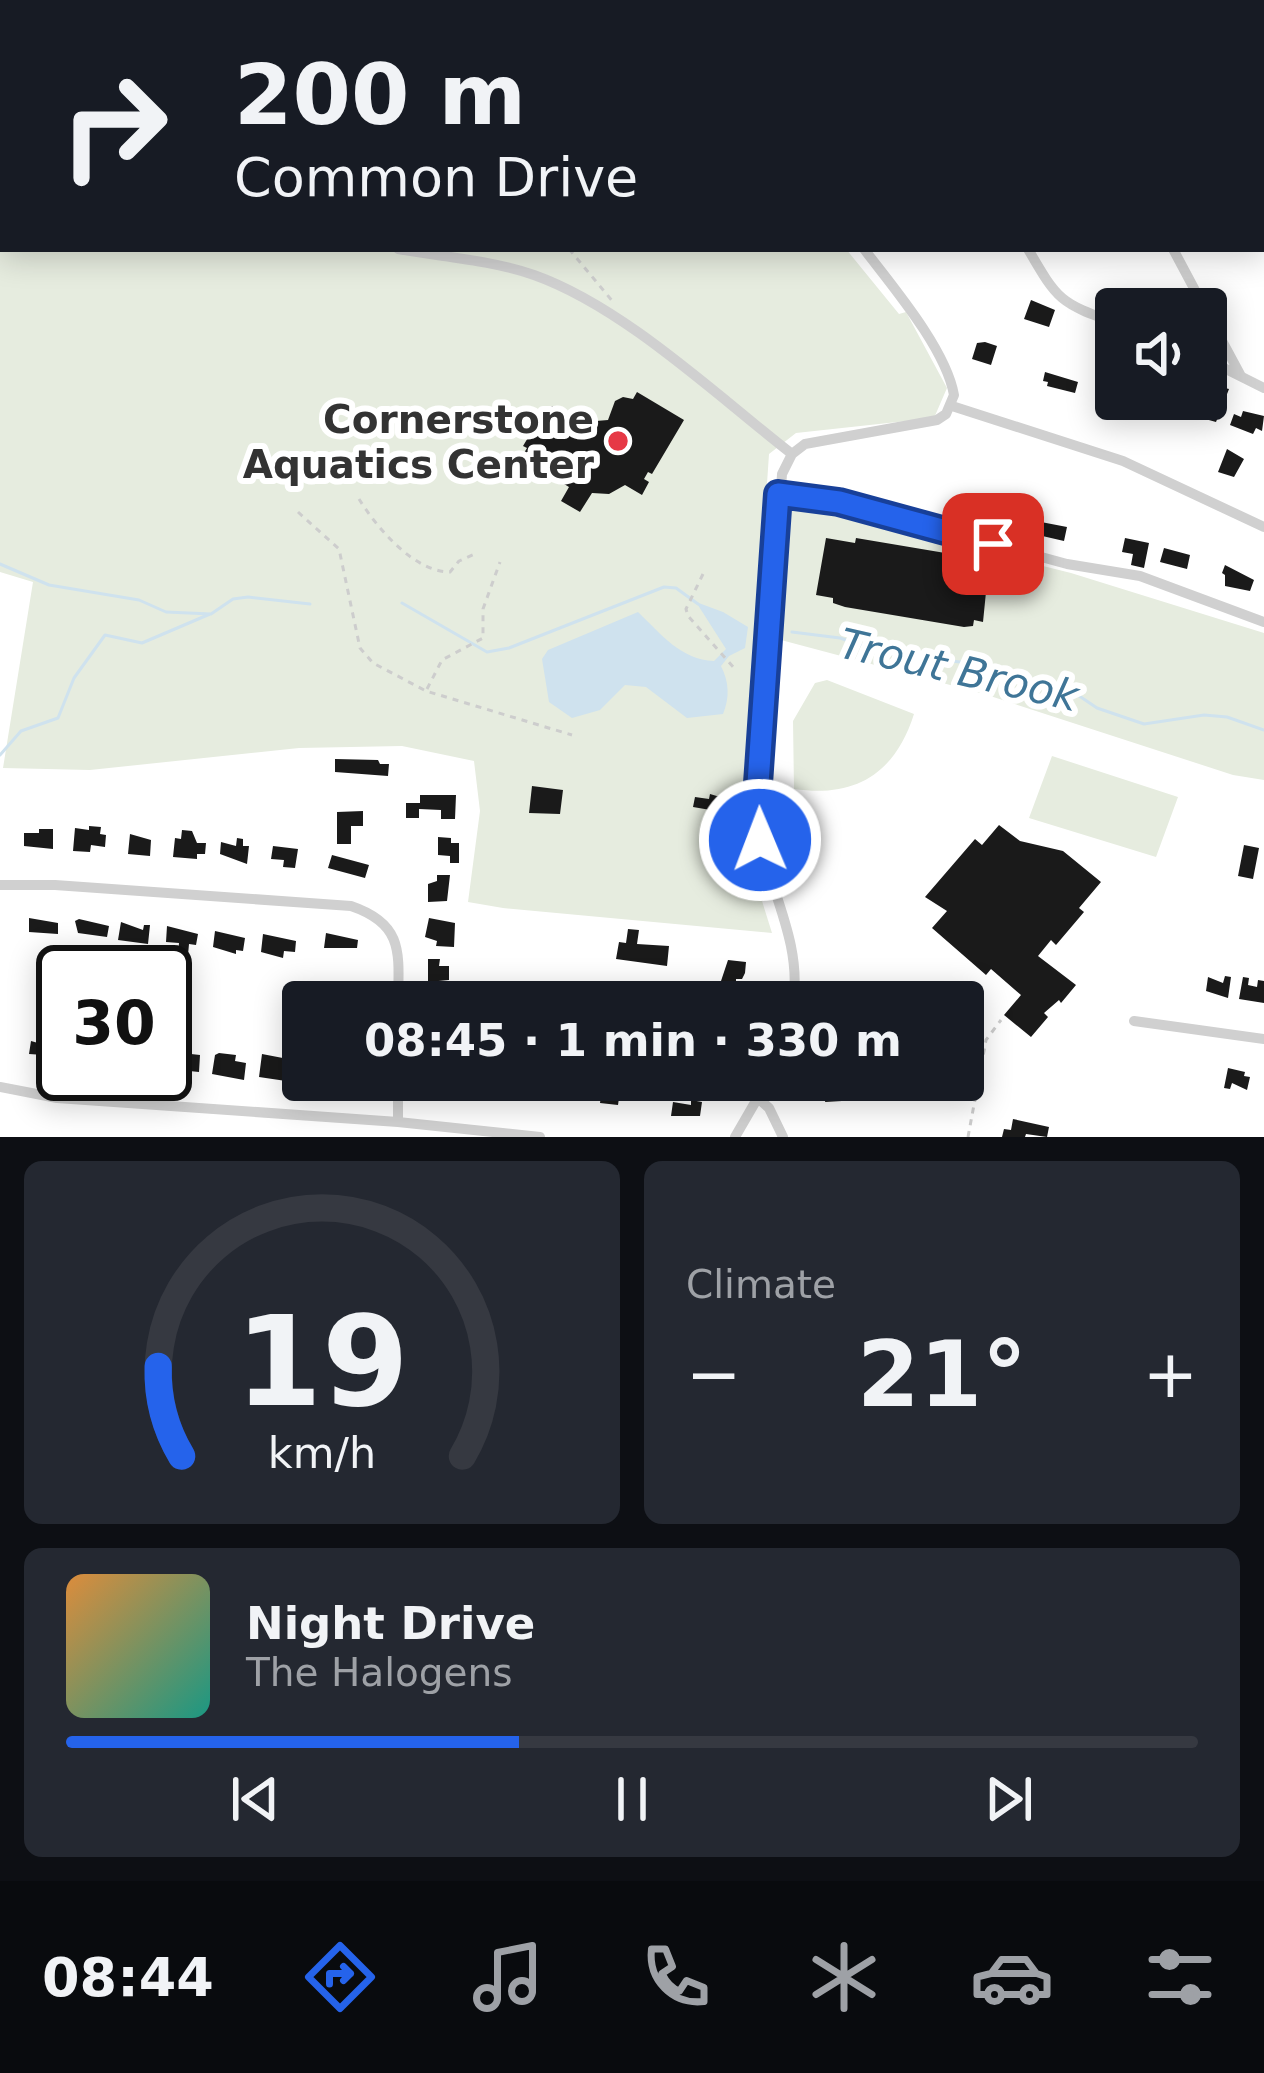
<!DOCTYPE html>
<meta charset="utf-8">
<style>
:root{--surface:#171b24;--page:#242831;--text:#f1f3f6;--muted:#9ea1a6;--line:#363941;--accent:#2563eb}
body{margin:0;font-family:"DejaVu Sans",sans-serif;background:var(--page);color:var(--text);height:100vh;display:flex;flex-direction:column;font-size:45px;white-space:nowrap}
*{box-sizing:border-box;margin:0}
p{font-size:39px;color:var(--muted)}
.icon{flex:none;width:66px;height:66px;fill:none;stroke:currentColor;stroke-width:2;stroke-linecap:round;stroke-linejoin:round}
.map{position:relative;height:1137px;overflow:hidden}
.drawer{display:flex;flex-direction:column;gap:24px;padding:24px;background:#0d0f14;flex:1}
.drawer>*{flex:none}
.hud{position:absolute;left:0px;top:0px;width:1266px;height:252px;box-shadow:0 6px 30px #0003;background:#171b24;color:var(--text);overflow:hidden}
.fabs{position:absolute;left:1095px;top:288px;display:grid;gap:24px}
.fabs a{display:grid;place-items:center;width:132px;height:132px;border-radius:12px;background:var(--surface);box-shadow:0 6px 30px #0003;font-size:60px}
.speed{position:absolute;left:36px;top:945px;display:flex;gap:24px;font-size:60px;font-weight:700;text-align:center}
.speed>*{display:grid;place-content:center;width:156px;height:156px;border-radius:50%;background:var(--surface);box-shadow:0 6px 30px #0003;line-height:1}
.speed .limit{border:6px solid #111;border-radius:18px;background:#fff;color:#111}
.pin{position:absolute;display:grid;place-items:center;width:102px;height:102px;color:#fff;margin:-51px;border-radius:24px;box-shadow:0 6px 18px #0006}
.me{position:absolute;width:132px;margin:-66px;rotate:359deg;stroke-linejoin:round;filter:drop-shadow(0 0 9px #0008)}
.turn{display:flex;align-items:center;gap:42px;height:252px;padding:0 36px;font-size:54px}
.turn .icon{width:156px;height:156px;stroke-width:2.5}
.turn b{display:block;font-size:84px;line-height:102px}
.big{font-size:90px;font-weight:700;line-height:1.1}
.drawer .tile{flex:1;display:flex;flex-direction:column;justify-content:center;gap:18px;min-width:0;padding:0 42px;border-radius:18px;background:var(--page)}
.drawer .dial{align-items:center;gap:0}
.dial svg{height:312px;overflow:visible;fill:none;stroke:var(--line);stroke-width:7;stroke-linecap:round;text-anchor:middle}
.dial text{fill:var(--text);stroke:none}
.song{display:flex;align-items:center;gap:36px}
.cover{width:144px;height:144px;border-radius:18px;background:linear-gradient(135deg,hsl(30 70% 55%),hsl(170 70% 35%))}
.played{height:12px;border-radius:6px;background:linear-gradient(90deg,var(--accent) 40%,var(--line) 40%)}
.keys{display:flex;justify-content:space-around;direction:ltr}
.heat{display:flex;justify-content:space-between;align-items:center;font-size:66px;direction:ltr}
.drawer .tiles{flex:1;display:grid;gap:24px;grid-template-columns:1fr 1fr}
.tile:last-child{grid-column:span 2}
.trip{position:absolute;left:282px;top:981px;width:702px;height:120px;border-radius:12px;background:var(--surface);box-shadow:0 6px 30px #0003;font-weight:700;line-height:120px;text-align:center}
.tabs{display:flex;height:192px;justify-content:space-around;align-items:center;background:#090b0e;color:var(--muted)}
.tabs .icon{width:84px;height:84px}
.tabs .on{color:var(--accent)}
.tabs b{font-size:54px;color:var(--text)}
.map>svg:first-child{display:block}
.green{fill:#e6ecdf}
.water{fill:#cfe2ee}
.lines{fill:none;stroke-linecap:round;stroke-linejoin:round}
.stream{stroke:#cfe2ee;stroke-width:3}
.building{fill:#1a1a1a}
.path{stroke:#cdcdcd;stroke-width:3;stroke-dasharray:6 6;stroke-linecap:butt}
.minor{stroke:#d0d0d0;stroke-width:10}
.route-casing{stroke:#184099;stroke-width:30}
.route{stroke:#2563eb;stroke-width:21}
.poi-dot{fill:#e63946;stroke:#fff;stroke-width:4.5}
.labels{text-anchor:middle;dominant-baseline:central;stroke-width:12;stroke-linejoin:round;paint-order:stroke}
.poi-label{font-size:39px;font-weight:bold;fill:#333;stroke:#fff;text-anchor:end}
.water-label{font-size:42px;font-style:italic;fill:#3f7597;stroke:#fff}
</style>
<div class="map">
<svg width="1264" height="1137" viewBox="0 0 1264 1137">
<rect width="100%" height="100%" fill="#fff"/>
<path class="green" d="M0,88L3,249H846L899,314L906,312L947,388L934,418L796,433L769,454L743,840L772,933L503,908L468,902L480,811L474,761L402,746L299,748L90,770L3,768L33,582L0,572Z
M791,503L1071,573L1264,633V780L1233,775L984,694L781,640L782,587Z
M827,680L914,714C895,774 855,798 794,789L793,721L815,683Z
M1052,756L1178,797L1156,857L1029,818Z"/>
<path class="water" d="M696,602L723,612L748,627L745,648L729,656L721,666C729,682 730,697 723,714L687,718L646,687L625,685L600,710L572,718L549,702L542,659L548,650L638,612C661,634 681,660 714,661L726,649Z"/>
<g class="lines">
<path class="stream" d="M0,564L49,585L139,600L166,612L211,614L233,599L248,597L310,604
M402,603L487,652L509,648L664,587L676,588L698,604
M792,632L840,638L884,653L960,662L1028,681L1063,685L1097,708L1144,724L1204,715L1227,717L1264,730
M0,755L21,731L58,718L74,678L105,635L142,643L210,614"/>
</g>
<path class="building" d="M1031,300L1055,310L1049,327L1024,319Z
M985,342L997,346L991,365L972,359L977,343Z
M1045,372L1078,382L1075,393L1047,386L1048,382L1043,381Z
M1213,385L1229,389L1216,422L1198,417L1201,409L1185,404L1187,399H1206Z
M637,392L684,420L652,474L648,472L644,479L649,482L642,495L625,485L609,494L592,493L580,512L561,501L569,487L521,458L527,448L523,446L541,416L545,418L552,406L590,429L596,421L608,420L615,401L623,397L633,399Z
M1243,411L1264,416L1262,431L1256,428L1253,434L1230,425L1234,414L1241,417Z
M1227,449L1244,459L1234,477L1218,472Z
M1006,512L1031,518L1027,532L1002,525Z
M1041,522L1067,527L1064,541L1038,535Z
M826,538L855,543L856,538L963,556L962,562L973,564L972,570L988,572L983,622L974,620L973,626L964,627L845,607L833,603V598L816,595Z
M1125,538L1149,543L1144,568L1131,565L1133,554L1122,552Z
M1164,548L1190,555L1187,569L1160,562Z
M1225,565L1254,580L1250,591L1225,586V575L1222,573Z
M335,759L378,760L380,764H389L388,776L335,772Z
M532,786L563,790L560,814L529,813Z
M710,794L730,800L728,813L693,807L695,797L709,799Z
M420,795H456L455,819H441V810L419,809V818H406V803H420Z
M363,811V826H351V844H337V812Z
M999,825L1020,841L1063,851L1101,882L1079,908L1084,912L1056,945L1051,940L1038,956L1076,985L1061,1003L1059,1000L1044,1013L1048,1017L1031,1037L1004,1015L1021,995L991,969L986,975L932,928L947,911L925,897L975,839L982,845Z
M89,826L101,827L100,834L106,835L105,847L91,845L90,852L73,851L75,828L89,830Z
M39,829H53V849L24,846V833H39Z
M182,830L192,831L197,843H206L205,854H197V859L173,857L175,838L181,839Z
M130,834L151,840L150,856L128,854Z
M438,837L451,838V843H459V863H450V856L438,855Z
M237,838L243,839V846H249L247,864L220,854L221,842L236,846Z
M1244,845L1259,848L1253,879L1238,876Z
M273,846L298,849L295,868L283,867L284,860L271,859Z
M332,855L369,865L365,878L328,868Z
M437,875H450L447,901L428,902V884L437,881Z
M29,918L58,923V934L29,932Z
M429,918L455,923L454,947L436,946L437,941L425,937Z
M79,919L109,926L107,937L78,933L75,921Z
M121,922L143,930L144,925H150L148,944L118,940Z
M167,926L198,934L196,945L189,944L188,955L178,954L179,943L166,942Z
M628,929L639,930L637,944L669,946L667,966L616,959L619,942L626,943Z
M215,931L245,938L243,951L236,950V954L213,947Z
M326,933L358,940L357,948H324Z
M263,934L296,941L295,952L284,951L283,958L261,952Z
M428,959H440L439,966H449V980L428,982Z
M728,960L746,962L745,973L742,979H736V987L721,981Z
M1225,976L1231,977L1228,998L1206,991L1208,977L1223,983Z
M1243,977L1249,978L1248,985L1257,987L1258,980L1264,981V1003L1239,999Z
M39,1035L62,1044L59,1056L29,1054L31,1041L38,1043Z
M172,1052L191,1057V1054L200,1055L199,1072L170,1069Z
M219,1053L236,1055L235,1061L246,1063L244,1080L212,1074L215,1055Z
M262,1054L288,1059L286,1081L259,1077Z
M1228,1068L1245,1072L1244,1076L1250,1077L1247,1090L1232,1083L1230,1089L1224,1088Z
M504,1080H535L533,1091L521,1090V1096L502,1093Z
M819,1080H827L826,1086L841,1089L842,1101L825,1102L826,1097L815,1095Z
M619,1086L633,1088L631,1099L619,1098L618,1105L600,1103L602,1088L618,1091Z
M691,1100L702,1102L700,1116H671L673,1102L691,1105Z
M1013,1119L1049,1127L1047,1137L1026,1134L1025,1137H1002L1004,1129L1011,1130Z"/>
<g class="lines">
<path class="path" d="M569,249L614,303
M359,499C377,528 414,572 450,572L459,561L477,553
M298,512L339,549L360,648L373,663L426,691L572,735
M703,574L686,609L688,616L735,669
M427,689L442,660L483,638V609L500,562
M968,1137L986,1040L1001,1020"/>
<path class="minor" d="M187,0L207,3
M886,0L887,3
M1034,0L1036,3
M1179,0L1180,3
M872,3L875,0
M1263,149L1264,151
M0,176L3,177
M398,249C442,257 492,260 534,275C624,307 716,395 792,454
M1028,249C1058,301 1060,303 1116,323
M1173,249L1205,309
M1206,311L1241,376
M1206,359L1264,388
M952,406L1123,461L1264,527
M778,493L839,502L1067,564L1140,576L1264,622
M0,885H55L351,906C404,924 399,953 398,1002
M793,1002C803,941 766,884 757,825L782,474L792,454L805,444L937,420L946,414L954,395C946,349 893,287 864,249
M1134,1021L1264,1039
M0,1087L57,1098L398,1122L540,1137
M759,1099L769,1108L783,1137
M398,1122V1080
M735,1137L768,1080"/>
</g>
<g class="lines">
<defs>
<path id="route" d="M760,840L757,798L778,494L839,502L993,544"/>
</defs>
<use href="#route" class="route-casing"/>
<use href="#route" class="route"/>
</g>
<circle class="poi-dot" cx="618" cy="441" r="12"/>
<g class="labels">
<g class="poi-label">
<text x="594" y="419">Cornerstone<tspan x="594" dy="45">Aquatics Center</tspan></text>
</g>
<g class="water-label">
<text transform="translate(959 670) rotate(13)">Trout Brook</text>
</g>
</g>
</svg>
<div class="fabs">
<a><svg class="icon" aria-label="sound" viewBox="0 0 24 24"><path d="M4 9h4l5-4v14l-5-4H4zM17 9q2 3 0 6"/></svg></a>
</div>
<div class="speed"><div class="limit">30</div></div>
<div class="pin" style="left:993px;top:544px;background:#d93025"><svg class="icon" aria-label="arrive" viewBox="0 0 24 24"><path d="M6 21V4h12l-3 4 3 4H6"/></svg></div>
<svg class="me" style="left:760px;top:840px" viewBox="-20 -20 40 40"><circle r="17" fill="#2563eb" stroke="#fff" stroke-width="3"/><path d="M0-11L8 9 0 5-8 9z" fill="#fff"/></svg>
<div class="trip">08:45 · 1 min · 330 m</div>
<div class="hud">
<div class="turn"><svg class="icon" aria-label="right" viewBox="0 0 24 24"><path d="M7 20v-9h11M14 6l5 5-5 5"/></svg><div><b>200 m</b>Common Drive</div></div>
</div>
</div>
<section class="drawer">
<div class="tiles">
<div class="tile dial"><svg viewBox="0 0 100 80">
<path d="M14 69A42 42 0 1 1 86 69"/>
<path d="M14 69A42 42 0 0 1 8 46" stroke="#2563eb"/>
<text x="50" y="56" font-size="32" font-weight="700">19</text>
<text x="50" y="72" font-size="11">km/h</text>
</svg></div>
<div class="tile"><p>Climate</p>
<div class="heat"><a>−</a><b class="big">21°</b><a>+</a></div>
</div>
<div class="tile">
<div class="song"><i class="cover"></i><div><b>Night Drive</b><p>The Halogens</p></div></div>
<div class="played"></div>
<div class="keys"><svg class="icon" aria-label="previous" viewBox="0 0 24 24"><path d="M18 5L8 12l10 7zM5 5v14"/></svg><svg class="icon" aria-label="pause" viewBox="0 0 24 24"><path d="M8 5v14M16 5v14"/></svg><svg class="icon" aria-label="next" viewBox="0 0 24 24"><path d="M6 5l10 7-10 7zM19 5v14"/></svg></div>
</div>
</div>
</section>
<nav class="tabs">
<b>08:44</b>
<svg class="icon on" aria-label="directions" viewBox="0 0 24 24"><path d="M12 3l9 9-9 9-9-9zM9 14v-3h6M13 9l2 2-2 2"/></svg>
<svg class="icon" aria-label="music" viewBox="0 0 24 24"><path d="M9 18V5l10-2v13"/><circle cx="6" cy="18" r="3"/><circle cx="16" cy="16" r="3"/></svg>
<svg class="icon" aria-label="phone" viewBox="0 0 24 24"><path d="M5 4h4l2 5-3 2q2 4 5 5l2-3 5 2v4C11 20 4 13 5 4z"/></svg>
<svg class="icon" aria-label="climate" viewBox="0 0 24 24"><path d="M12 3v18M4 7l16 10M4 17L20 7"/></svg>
<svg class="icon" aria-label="car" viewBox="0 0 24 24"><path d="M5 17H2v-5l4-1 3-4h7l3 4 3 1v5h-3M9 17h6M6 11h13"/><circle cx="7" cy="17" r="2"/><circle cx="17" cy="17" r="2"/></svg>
<svg class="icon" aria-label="filters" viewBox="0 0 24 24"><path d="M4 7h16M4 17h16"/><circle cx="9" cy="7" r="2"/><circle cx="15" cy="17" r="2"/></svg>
</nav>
